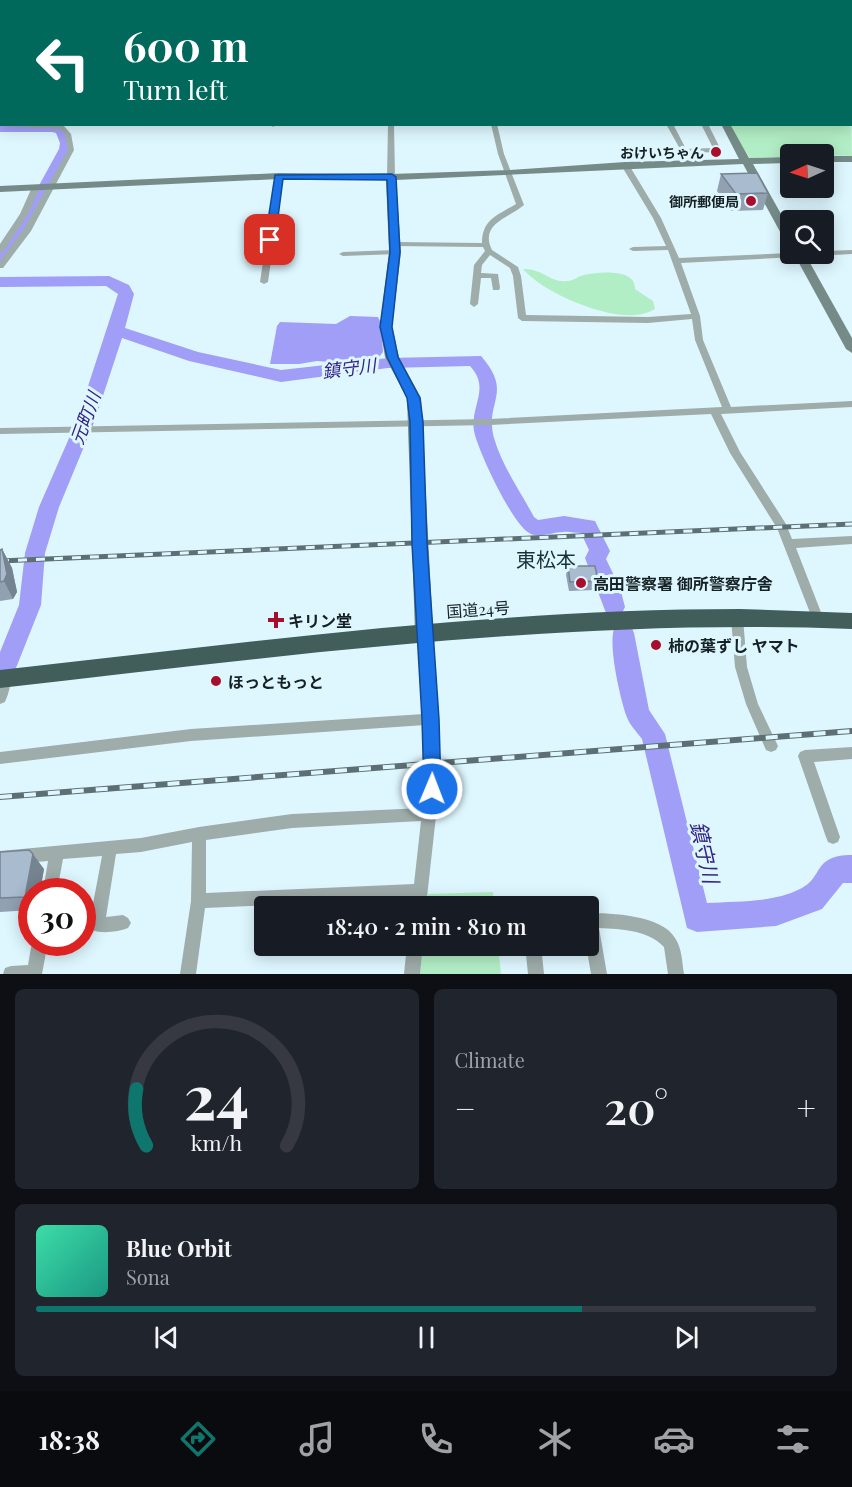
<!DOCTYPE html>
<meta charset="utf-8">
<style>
:root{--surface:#171b24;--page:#20242c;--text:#f1f3f6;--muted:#9ea1a6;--line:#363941;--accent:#0f766e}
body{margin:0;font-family:"Playfair Display","Noto Sans JP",serif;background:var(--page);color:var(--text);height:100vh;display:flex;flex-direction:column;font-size:22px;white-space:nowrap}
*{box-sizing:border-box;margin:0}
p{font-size:20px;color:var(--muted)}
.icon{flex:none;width:33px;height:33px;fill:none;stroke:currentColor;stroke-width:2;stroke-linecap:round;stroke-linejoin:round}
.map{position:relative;height:974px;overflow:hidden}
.drawer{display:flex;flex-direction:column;gap:15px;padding:15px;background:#0d0f14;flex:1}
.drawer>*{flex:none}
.top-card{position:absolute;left:0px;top:0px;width:852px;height:126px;box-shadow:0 3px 15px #0003;background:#00695c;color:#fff;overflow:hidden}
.needle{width:39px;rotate:267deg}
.tools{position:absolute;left:780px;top:144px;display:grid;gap:12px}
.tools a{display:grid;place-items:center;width:54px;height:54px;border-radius:6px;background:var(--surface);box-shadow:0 3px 15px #0003;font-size:30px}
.speed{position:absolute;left:18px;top:878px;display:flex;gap:12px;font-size:30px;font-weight:700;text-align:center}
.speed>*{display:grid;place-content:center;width:78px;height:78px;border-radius:50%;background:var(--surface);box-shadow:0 3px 15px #0003;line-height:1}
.speed .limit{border:9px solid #d22;background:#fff;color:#111}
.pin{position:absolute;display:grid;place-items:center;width:51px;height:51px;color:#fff;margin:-26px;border-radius:12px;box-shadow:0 3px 9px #0006}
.me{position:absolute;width:66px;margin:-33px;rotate:1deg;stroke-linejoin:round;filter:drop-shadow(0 0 4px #0008)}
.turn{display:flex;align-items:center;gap:21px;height:126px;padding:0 24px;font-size:27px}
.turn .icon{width:78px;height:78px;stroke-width:2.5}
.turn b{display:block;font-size:42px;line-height:51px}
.big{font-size:45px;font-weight:600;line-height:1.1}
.drawer .widget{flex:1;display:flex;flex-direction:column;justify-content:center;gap:9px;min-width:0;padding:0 21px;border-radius:9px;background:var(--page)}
.drawer .dial{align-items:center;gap:0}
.dial svg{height:156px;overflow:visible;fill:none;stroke:var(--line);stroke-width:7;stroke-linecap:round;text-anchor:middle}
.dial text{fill:var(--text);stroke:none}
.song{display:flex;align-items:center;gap:18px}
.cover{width:72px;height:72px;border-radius:9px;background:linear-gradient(135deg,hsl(160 70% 55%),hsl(170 70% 35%))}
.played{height:6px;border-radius:3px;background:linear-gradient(90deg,var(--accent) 70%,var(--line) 70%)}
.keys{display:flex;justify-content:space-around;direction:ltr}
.heat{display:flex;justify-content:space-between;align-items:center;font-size:33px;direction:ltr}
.drawer .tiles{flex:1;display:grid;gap:15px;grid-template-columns:1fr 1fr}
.widget:last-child{grid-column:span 2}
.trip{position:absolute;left:254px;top:896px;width:345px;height:60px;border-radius:6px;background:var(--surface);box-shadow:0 3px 15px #0003;font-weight:600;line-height:60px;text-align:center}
.tab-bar{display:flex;height:96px;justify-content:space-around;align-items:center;background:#090b0e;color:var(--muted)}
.tab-bar .icon{width:42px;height:42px}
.tab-bar .on{color:var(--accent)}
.tab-bar b{font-size:27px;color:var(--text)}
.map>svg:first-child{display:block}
.green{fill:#b2eec5}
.water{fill:#a09ef6}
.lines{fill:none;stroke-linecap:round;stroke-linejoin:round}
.river{fill:#a09ef6;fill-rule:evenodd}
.street{fill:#9eacaa;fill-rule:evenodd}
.secondary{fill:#768b88;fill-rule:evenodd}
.highway{fill:#415e5b;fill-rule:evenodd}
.rail-far1-casing{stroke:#5e6f74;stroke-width:5}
.rail-casing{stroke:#5e6f74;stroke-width:6}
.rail-far1{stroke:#def7ff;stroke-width:3;stroke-dasharray:9;stroke-linecap:butt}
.rail{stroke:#def7ff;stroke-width:4;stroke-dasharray:12;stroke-linecap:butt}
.wall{fill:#91a1b2}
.shaded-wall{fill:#768391}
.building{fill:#a9bbcf;stroke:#768391;stroke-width:1.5}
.route{fill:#1a73e8;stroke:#114b97;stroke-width:1.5}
.poi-dot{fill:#a70e2c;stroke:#def7ff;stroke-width:2}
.labels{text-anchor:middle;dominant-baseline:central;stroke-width:6;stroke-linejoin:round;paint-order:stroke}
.far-poi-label{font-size:14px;font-weight:bold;fill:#152124;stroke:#def7ff;text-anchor:end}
.poi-label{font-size:16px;font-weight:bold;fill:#152124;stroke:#def7ff;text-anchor:start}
.street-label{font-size:16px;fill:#152124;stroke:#def7ff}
.water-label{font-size:18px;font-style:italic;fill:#352386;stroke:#def7ff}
.quarter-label{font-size:20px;fill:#173139;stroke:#def7ff}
.near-water-label{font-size:21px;font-style:italic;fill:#352386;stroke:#def7ff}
</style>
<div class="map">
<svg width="852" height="974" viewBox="0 0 852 974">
<rect width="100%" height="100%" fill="#def7ff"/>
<path class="green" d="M851,106L852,156L790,154V157L750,158L728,125L850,124Z
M523,269C542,268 550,283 567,281C574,281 578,276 584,275C599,272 636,268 635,289L653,301L655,309C651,311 647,313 642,314C611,322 543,293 523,269Z
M493,892L494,906H427L428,894Z
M423,945H498L501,974H420Z"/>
<path class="water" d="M350,316L378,317L381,323L383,352L378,358L343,363L317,361L299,364H270L277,326L280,322L336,324Z"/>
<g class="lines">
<path class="river" d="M211,0H228L210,2Z
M543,0H554L555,2H544Z
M0,60H2V66H0Z
M850,73H852V79H850Z
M0,124L58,125L65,128L72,143L71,149L28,232L5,262L0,264V249L14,231L59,149L60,143L56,133L52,132H0Z
M109,276L129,285L134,294L125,328L198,352L281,370L388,358L481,356C514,394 484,401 494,438C502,466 520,491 534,517L538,520L564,516L595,521L610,551L606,559L620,588L625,607L622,613L614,616L606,613L585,558L589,550L581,533C575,533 569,531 563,532C553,532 541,538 531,534C514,528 478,451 474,431C470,405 491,389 470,366L388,368L281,382L189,361L122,338L95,420L59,507L45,553L41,605L14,673L6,676L0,674V652L19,605L25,553L39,507L77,420L118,294L106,286L0,287V277Z
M623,624L631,626L634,633L649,710L665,734L707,903C738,901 772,903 800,889C824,878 812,855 852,855V883H843L822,909L776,926L697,932L687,928L642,739C636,731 629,724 626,715C620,697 607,642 615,626Z"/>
<path class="street" d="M115,0H121L115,2Z
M180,0H189L177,2Z
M260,0H278L275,2H254Z
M408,0H414V2H408Z
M523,0L533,2H525Z
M561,0H567L568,2H562Z
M751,0H758L759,1L753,2Z
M818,0H824L825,2H819Z
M0,5H2V9H0Z
M850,22H852V26H850Z
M0,55H2V59H0Z
M850,63H852V67H850Z
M0,69H2V73H0Z
M2,122V124L64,126L71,134L74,150L31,231L3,268H0V261L23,230L68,150L65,134L60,129L2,126L0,125Z
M270,124H276V125L273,127Z
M388,124H394L395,177L391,179L387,177Z
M491,124H497L504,154L524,205C509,218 479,224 492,250L518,267L521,276L526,315L648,317L691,314L668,250L633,251L629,249L633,247L666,246L653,218L621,165L625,163L629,165L661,218L679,258L790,253L824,254V251L852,250V254L681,263L700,316L703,340L731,407L852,401V407L721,414L740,452L786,524L792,539L852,536V544L796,548L824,620L822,623L818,625L814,623L777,528L730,453L711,414L490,425L0,434V428L490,419L722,407L695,340L692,319L648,323L522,321L518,318L513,276L510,268L490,255L482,265L481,273L498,274L500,288L499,290H493L491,278H481L478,304L474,307L470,304L474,265L485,251L483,247L392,246L391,244L395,242L482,243C482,219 498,215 516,204L498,154Z
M666,124H673L686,149L713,148L701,124H708L721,150L718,152L688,153V156H684Z
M276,174L283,176L268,282L264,284L260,282Z
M33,185L40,187L28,214L3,252H0V244L20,214Z
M395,250H398V254L343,256L339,254L343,252Z
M737,613L741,615L743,618L747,667L758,704L778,746L776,750L771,752L766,750L746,704L735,667L731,618L733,615Z
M424,628L428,629L430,633L437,719L439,789L426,906H412V899L205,908L196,974H180L191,901L192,842L141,852L116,854L106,917L123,915L128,918L131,923L128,928C118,932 102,934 92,930L89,925L102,856L63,859L57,891H43L48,861L0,865V851L141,838L199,827L292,814L423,808L425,789V725L191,741L0,764V752L191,729L424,714L418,633L420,629ZM421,821L414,884L206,893V840L292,828Z
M5,673L9,674C13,681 8,695 5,702L0,704V675Z
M852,747V759L814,762L840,837L838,842L833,844L828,842L826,837L798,756L800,752L805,750Z
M588,913C611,913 662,915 675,938C682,948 682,962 684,974H668L664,947C648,930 621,929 599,928L607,974H591L586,945H588Z
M32,942H48L42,974H3L5,968L11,966L28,965Z
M407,945H423L420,974H404Z
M525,945H541L544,974H528Z"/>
<path class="secondary" d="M694,0H702L703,2H695Z
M850,101H852V107H850Z
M721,124H730L749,158L790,157V163L753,164L790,230V242L784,239L743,164L396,180L401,252L392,327L399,357L421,398L433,633L430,638L424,640L418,638L415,633L407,398L385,357L380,327L389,252L386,180L279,179L0,192V186L279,173L391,174L510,170L625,162L739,159Z
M824,156H852V162H824Z
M794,254H805L852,338V353L846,349Z"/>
<path class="highway" d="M740,609L852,613V629C567,618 283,656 0,688V670C246,643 493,609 740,609Z"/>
<defs>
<path id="rail-far1" d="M0,561L852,524"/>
<path id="rail" d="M0,797L852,731"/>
</defs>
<use href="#rail-far1" class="rail-far1-casing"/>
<use href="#rail" class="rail-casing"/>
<use href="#rail-far1" class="rail-far1"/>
<use href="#rail" class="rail"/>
</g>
<path class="wall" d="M721,174L768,193L763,210L731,211L717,191Z
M2,549L12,568L17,592L13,599L0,601V550Z
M568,566L598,581L596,590L569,591L566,575Z
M0,852L44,869L40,891H32V910L0,912Z"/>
<path class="shaded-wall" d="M2,549L12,568L17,592L13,599L4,581Z
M33,854L44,869L40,891H32V904L25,897Z"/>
<path class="building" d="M757,173L768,193L736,194L721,174Z
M2,549L7,574L4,581L0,582V550Z
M568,566H595L598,581L570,582Z
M29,850L33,854L25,897L0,898V852Z"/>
<path class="route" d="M392,174L396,177L400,252L392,327L398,357L420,398L423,422L427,544L439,719L441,789L439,795L432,798L426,795L424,789L422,719L412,544L410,422L407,398L387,357L380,327L390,252L387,180L283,179L275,240L270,243L265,240L275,175Z"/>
<g class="poi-dot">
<circle cx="716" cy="152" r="6"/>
<circle cx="751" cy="201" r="6"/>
<circle cx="581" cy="583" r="6"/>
<path d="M273 611h6v6h6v6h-6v6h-6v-6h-6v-6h6z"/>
<circle cx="656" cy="645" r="6"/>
<circle cx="216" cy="681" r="6"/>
</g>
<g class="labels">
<g class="far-poi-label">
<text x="704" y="152">おけいちゃん</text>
<text x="739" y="201">御所郵便局</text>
</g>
<g class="poi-label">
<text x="593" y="583">高田警察署 御所警察庁舎</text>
<text x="288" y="620">キリン堂</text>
<text x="668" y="645">柿の葉ずし ヤマト</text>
<text x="228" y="681">ほっともっと</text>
</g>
<g class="street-label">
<text transform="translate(478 609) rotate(-4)">国道24号</text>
</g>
<g class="water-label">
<text transform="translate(349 368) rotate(-7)">鎮守川</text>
<text transform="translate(85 418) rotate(-70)">元町川</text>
</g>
<g class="quarter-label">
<text x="546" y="558">東松本</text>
</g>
<g class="near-water-label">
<text transform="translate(706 852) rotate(77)">鎮守川</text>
</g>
</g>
</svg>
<div class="tools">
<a><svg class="needle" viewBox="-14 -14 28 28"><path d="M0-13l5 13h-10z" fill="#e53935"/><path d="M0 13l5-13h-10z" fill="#9ea1a6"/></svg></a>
<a><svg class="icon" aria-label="search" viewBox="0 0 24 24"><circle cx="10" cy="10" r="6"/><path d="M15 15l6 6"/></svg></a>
</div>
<div class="speed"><div class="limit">30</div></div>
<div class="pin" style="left:270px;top:240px;background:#d93025"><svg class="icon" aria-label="arrive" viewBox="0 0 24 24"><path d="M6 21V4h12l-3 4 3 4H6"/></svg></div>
<svg class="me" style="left:432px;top:789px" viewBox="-20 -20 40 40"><circle r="17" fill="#1a73e8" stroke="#fff" stroke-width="3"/><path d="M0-11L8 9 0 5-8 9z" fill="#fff"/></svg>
<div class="trip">18:40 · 2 min · 810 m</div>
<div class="top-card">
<div class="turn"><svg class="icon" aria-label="left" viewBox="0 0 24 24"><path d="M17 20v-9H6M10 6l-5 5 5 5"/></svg><div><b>600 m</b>Turn left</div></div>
</div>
</div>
<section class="drawer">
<div class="tiles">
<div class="widget dial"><svg viewBox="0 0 100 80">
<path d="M14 69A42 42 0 1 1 86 69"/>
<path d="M14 69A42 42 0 0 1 9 40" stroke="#0f766e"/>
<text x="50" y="56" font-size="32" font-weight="700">24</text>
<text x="50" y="72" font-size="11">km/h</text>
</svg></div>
<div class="widget"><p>Climate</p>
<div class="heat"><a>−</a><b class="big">20°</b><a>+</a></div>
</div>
<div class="widget">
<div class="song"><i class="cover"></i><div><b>Blue Orbit</b><p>Sona</p></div></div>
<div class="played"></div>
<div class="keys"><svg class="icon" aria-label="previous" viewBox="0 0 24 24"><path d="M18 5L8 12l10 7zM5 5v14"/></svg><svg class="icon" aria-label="pause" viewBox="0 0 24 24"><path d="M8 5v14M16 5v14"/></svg><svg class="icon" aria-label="next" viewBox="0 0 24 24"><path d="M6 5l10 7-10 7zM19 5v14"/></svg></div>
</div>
</div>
</section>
<nav class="tab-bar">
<b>18:38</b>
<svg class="icon on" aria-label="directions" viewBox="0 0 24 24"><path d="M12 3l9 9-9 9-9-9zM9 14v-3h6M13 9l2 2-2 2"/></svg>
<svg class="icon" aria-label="music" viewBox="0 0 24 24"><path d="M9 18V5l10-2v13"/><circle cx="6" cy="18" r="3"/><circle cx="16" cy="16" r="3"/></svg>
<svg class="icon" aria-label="phone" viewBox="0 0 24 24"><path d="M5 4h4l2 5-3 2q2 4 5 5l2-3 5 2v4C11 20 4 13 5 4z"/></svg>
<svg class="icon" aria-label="climate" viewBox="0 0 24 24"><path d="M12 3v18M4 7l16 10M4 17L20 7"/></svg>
<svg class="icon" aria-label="car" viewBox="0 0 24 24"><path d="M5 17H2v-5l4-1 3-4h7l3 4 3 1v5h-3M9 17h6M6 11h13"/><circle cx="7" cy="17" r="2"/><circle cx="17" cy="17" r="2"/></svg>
<svg class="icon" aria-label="filters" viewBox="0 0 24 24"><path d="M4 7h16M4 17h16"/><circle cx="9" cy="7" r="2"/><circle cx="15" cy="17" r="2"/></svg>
</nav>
